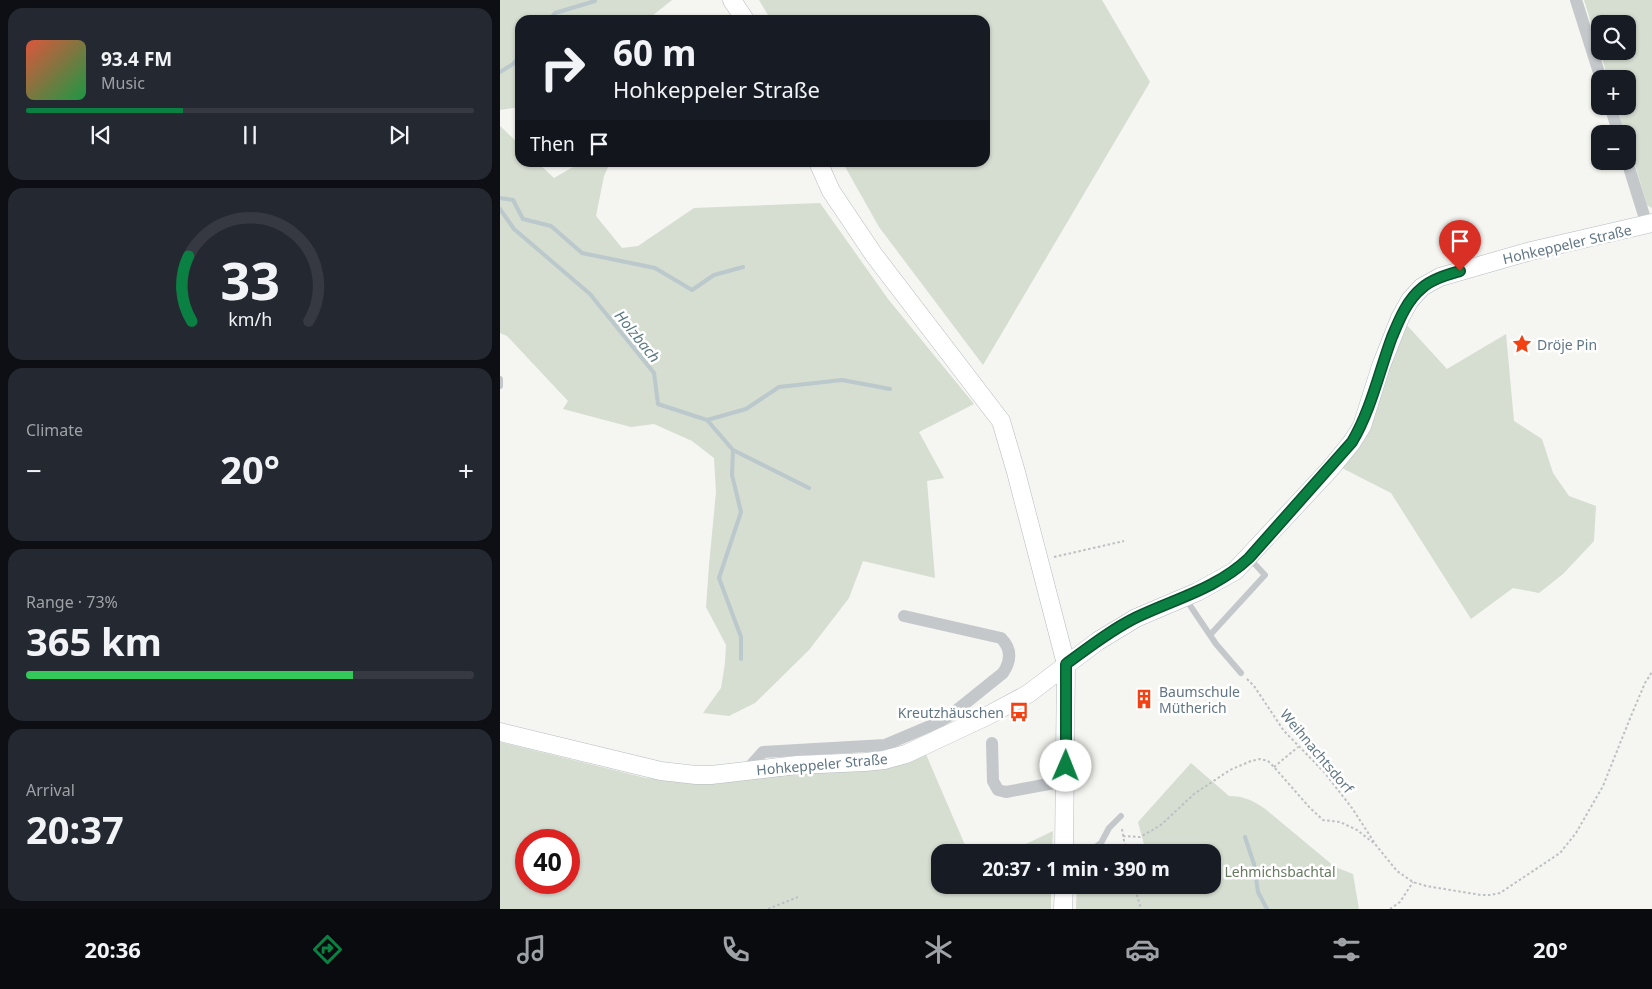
<!DOCTYPE html>
<meta charset="utf-8">
<style>
:root{--surface:#171b24;--page:#242831;--text:#f1f3f6;--muted:#9ea1a6;--line:#363941;--accent:#0b8043}
body{margin:0;font-family:"Noto Sans",sans-serif;background:var(--page);color:var(--text);height:100vh;display:flex;flex-direction:column;font-size:19px;white-space:nowrap}
*{box-sizing:border-box;margin:0}
p{font-size:16px;color:var(--muted)}
.icon{flex:none;width:28px;height:28px;fill:none;stroke:currentColor;stroke-width:2;stroke-linecap:round;stroke-linejoin:round}
.map{position:relative;flex:1;overflow:hidden}
.side{display:flex;flex-direction:column;gap:8px;padding:8px;background:#0d0f14;width:500px}
.side>*{flex:none}
.banner{position:absolute;left:15px;top:15px;width:475px;height:152px;border-radius:15px;box-shadow:0 1px 4px #0004;background:#171b24;color:var(--text);overflow:hidden}
.tools{position:absolute;left:1091px;top:15px;display:grid;gap:10px}
.tools a{display:grid;place-items:center;width:45px;height:45px;border-radius:10px;background:var(--surface);box-shadow:0 1px 4px #0004;font-size:25px}
.speed{position:absolute;left:15px;top:829px;display:flex;gap:10px;font-size:25px;font-weight:700;text-align:center}
.speed>*{display:grid;place-content:center;width:65px;height:65px;border-radius:50%;background:var(--surface);box-shadow:0 1px 4px #0004;line-height:1}
.speed .limit{border:8px solid #d22;background:#fff;color:#111}
.pin{position:absolute;display:grid;place-items:center;width:42px;height:42px;color:#fff;margin:-51px -21px;border-radius:50% 50% 50% 0;rotate:-45deg;box-shadow:0 0 5px #0007}
.pin .icon{rotate:45deg}
.me{position:absolute;width:55px;margin:-28px;rotate:1deg;stroke-linejoin:round;filter:drop-shadow(0 0 4px #0008)}
.turn{display:flex;align-items:center;gap:18px;height:105px;padding:0 15px;font-size:22px}
.turn .icon{width:65px;height:65px;stroke-width:2.5}
.turn b{display:block;font-size:35px;line-height:42px}
.then{display:flex;align-items:center;height:48px;padding:0 15px;background:#0003;gap:10px;font-size:19px}
.big{font-size:38px;font-weight:700;line-height:1.1}
.side .tile{flex:1;display:flex;flex-direction:column;justify-content:center;gap:8px;min-width:0;padding:0 18px;border-radius:15px;background:var(--page)}
.side .dial{align-items:center;gap:0}
.dial svg{height:130px;overflow:visible;fill:none;stroke:var(--line);stroke-width:7;stroke-linecap:round;text-anchor:middle}
.dial text{fill:var(--text);stroke:none}
.song{display:flex;align-items:center;gap:15px}
.cover{width:60px;height:60px;border-radius:8px;background:linear-gradient(135deg,hsl(10 70% 55%),hsl(140 70% 35%))}
.played{height:5px;border-radius:2px;background:linear-gradient(90deg,var(--accent) 35%,var(--line) 35%)}
.keys{display:flex;justify-content:space-around;direction:ltr}
.heat{display:flex;justify-content:space-between;align-items:center;font-size:28px;direction:ltr}
.charge{height:8px;border-radius:4px;background:linear-gradient(90deg,#34c759 73%,var(--line) 0)}
.trip{position:absolute;left:431px;top:844px;width:290px;height:50px;border-radius:15px;background:var(--surface);box-shadow:0 1px 4px #0004;font-weight:700;line-height:50px;text-align:center}
.tabs{display:flex;height:80px;justify-content:space-around;align-items:center;background:#090b0e;color:var(--muted)}
.tabs .icon{width:35px;height:35px}
.tabs .selected{color:var(--accent)}
.tabs b{font-size:22px;color:var(--text)}
main{display:flex;flex:1;min-height:0}
.map>svg:first-child{display:block}
.green{fill:#d6ddd1;fill-rule:evenodd}
.lines{fill:none;stroke-linecap:round;stroke-linejoin:round}
.stream{stroke:#bbc8cc;stroke-width:4}
.secondary-casing{stroke:#b6bcc0;stroke-width:19}
.path{stroke:#bdc0c2;stroke-width:2;stroke-dasharray:2.5 2.5;stroke-linecap:butt}
.lane{stroke:#c4c8cb;stroke-width:6}
.street{stroke:#c4c8cb;stroke-width:12}
.secondary{stroke:#fff;stroke-width:18}
.route-casing{stroke:#07532c;stroke-width:12}
.route{stroke:#0b8043;stroke-width:9}
.labels{text-anchor:middle;dominant-baseline:central;stroke-width:5;stroke-linejoin:round;paint-order:stroke}
.street-label{font-size:14px;fill:#617684;stroke:#fff}
.poi-label{font-size:14px;fill:#617684;stroke:#fff;text-anchor:start}
.park-label{font-size:14px;fill:#677b61;stroke:#fff}
.water-label{font-size:15px;font-style:italic;fill:#5d7982;stroke:#fff}
</style>
<main>
<section class="side">
<div class="tile">
<div class="song"><i class="cover"></i><div><b>93.4 FM</b><p>Music</p></div></div>
<div class="played"></div>
<div class="keys"><svg class="icon" aria-label="previous" viewBox="0 0 24 24"><path d="M18 5L8 12l10 7zM5 5v14"/></svg><svg class="icon" aria-label="pause" viewBox="0 0 24 24"><path d="M8 5v14M16 5v14"/></svg><svg class="icon" aria-label="next" viewBox="0 0 24 24"><path d="M6 5l10 7-10 7zM19 5v14"/></svg></div>
</div>
<div class="tile dial"><svg viewBox="0 0 100 80">
<path d="M14 69A42 42 0 1 1 86 69"/>
<path d="M14 69A42 42 0 0 1 12 29" stroke="#0b8043"/>
<text x="50" y="56" font-size="32" font-weight="700">33</text>
<text x="50" y="72" font-size="11">km/h</text>
</svg></div>
<div class="tile"><p>Climate</p>
<div class="heat"><a>−</a><b class="big">20°</b><a>+</a></div>
</div>
<div class="tile"><p>Range · 73%</p><b class="big">365 km</b><div class="charge"></div></div>
<div class="tile"><p>Arrival</p><b class="big">20:37</b></div>
</section>
<div class="map">
<svg width="1152" height="909" viewBox="0 0 1152 909">
<rect width="100%" height="100%" fill="#f5f5f1"/>
<path class="green" d="M0,0H172L147,20H20V107L0,110Z
M259,0H602L650,82L483,365L379,227L343,163L485,162V20H271Z
M1084,0H1152V208L1147,205L1128,141V134H1125L1117,106H1128V79H1108L1100,51H1128V24H1100V51Z
M0,126L20,145V162L38,163L54,178L80,163H110L104,176L96,216L122,248L138,246L194,208L320,203L388,299L474,404L419,432L444,478L427,481L435,578L363,561L349,598L309,650L255,703L229,716L203,713L221,688L225,663L226,645L206,607L209,565L216,492L214,458L192,441L154,424L131,427L63,409L68,401L7,336L0,333Z
M904,322L947,369L1006,334L1014,421L1042,439L1053,473L1069,496L1096,506L1094,541L1063,574L1039,593L1013,588L971,619L891,493L840,467Z
M0,742L146,778L203,782L425,752L468,852H440V885H551V909H0ZM26,840H69V882H26Z
M691,763L729,796C743,796 752,800 764,808L835,867L853,874L859,909H576L577,885H712V852H646L638,822Z
M553,831L552,852H509Z"/>
<g class="lines">
<path class="stream" d="M49,20L55,13L95,1
M0,72L13,64L20,56
M0,198L13,200L23,219L51,226L82,253L155,268L192,290L214,275L243,267
M0,209L14,229L90,294L154,373L158,404L207,420L233,450L309,488
M207,420L246,409L279,387L342,380L390,389
M233,450L232,475L241,512L219,578L241,637V659
M745,837L754,864L758,892L767,909"/>
<defs>
<path id="secondary" d="M232,0L245,20
M318,162L331,191L374,255L501,421L516,472L566,664L564,852
M0,732L161,771L196,775H211L297,765L365,762L384,760L406,754L487,716L528,694L598,641L636,618L697,592L735,571L830,469L852,442L862,426L881,366L900,318L910,300L922,287L940,277L1031,251L1152,223
M563,909L564,885"/>
</defs>
<use href="#secondary" class="secondary-casing"/>
<path class="path" d="M554,557L624,541
M747,679L754,686L784,731L824,772L852,808L874,842
M774,767L798,747
M622,829L626,852
M623,836L640,837L651,831L662,824L694,794L730,770L751,761L760,759L768,761L774,767L810,808L823,820L840,822L857,830L875,844L897,871L913,882L926,886L981,895H991L1000,893L1060,853L1076,833L1103,786L1131,716L1145,683L1152,672
M634,885L641,909
M268,909L298,897
M890,909L900,902L913,882"/>
<path class="lane" d="M0,379V386
M685,598L716,644L741,673
M710,635L765,575L750,559
M589,852L601,843L609,828L621,816"/>
<path class="street" d="M1076,0L1101,79
M1110,106L1119,134
M1127,161L1147,225
M492,743L493,781L498,790L506,792L565,781
M246,771L263,752L385,745L437,723L452,714L503,673C511,661 512,649 501,638L404,616"/>
<use href="#secondary" class="secondary"/>
</g>
<g class="lines">
<defs>
<path id="route" d="M566,766V664C588,648 612,629 637,617C677,598 716,589 749,558L852,442C871,410 879,372 892,337C899,320 907,300 922,288C932,279 947,275 960,271"/>
</defs>
<use href="#route" class="route-casing"/>
<use href="#route" class="route"/>
</g>
<defs>
<symbol id="sight-bare" viewBox="-9 -9 18 18"><path d="M0-6L1.8-2.2L6-1.7L2.9 1.2L3.7 5.4L0 3.3L-3.7 5.4L-2.9 1.2L-6-1.7L-1.8-2.2Z" fill="#f24214" stroke="#fff" stroke-width="2.5" paint-order="stroke"/></symbol>
<symbol id="building-bare" viewBox="-9 -9 18 18"><path d="M-4-6H4V6H1V3H-1V6H-4ZM-2.5-4.3h1.7v1.8h-1.7ZM.8-4.3h1.7v1.8H.8ZM-2.5-1h1.7V.8h-1.7ZM.8-1h1.7V.8H.8Z" fill="#f24214" stroke="#fff" stroke-width="2.5" paint-order="stroke"/></symbol>
<symbol id="bus-bare" viewBox="-9 -9 18 18"><path d="M-5-6H5V4H4V6H2V4H-2V6H-4V4H-5ZM-3.5-4V0h7V-4ZM-3.5 1.2v1.5H-2V1.2ZM2 1.2v1.5H3.5V1.2Z" fill="#f24214" stroke="#fff" stroke-width="2.5" paint-order="stroke"/></symbol>
</defs>
<g fill-rule="evenodd">
<use href="#sight-bare" x="1008" y="330" width="28" height="28"/>
<use href="#building-bare" x="630" y="685" width="28" height="28"/>
<use href="#bus-bare" x="505" y="698" width="28" height="28"/>
</g>
<g class="labels">
<g class="street-label">
<text transform="translate(1067 244) rotate(-13)">Hohkeppeler Straße</text>
<text transform="translate(817 751) rotate(50)">Weihnachtsdorf</text>
<text transform="translate(322 764) rotate(-5)">Hohkeppeler Straße</text>
</g>
<g class="poi-label">
<text x="1037" y="344">Dröje Pin</text>
<text x="659" y="691">Baumschule<tspan x="659" dy="16">Mütherich</tspan></text>
<text x="504" y="712" text-anchor="end">Kreutzhäuschen</text>
</g>
<g class="park-label">
<text x="780" y="871">Lehmichsbachtal</text>
</g>
<g class="water-label">
<text transform="translate(138 336) rotate(51)">Holzbach</text>
</g>
</g>
</svg>
<div class="tools">
<a><svg class="icon" aria-label="search" viewBox="0 0 24 24"><circle cx="10" cy="10" r="6"/><path d="M15 15l6 6"/></svg></a>
<a>+</a>
<a>−</a>
</div>
<div class="speed"><div class="limit">40</div></div>
<div class="pin" style="left:960px;top:271px;background:#d93025"><svg class="icon" aria-label="arrive" viewBox="0 0 24 24"><path d="M6 21V4h12l-3 4 3 4H6"/></svg></div>
<svg class="me" style="left:566px;top:766px" viewBox="-20 -20 40 40"><circle r="19" fill="#fff"/><path d="M0-13L10 11 0 6-10 11z" fill="#0b8043"/></svg>
<div class="trip">20:37 · 1 min · 390 m</div>
<div class="banner">
<div class="turn"><svg class="icon" aria-label="right" viewBox="0 0 24 24"><path d="M7 20v-9h11M14 6l5 5-5 5"/></svg><div><b>60 m</b>Hohkeppeler Straße</div></div>
<div class="then">Then<svg class="icon" aria-label="arrive" viewBox="0 0 24 24"><path d="M6 21V4h12l-3 4 3 4H6"/></svg></div>
</div>
</div>
</main>
<nav class="tabs">
<b>20:36</b>
<svg class="icon selected" aria-label="directions" viewBox="0 0 24 24"><path d="M12 3l9 9-9 9-9-9zM9 14v-3h6M13 9l2 2-2 2"/></svg>
<svg class="icon" aria-label="music" viewBox="0 0 24 24"><path d="M9 18V5l10-2v13"/><circle cx="6" cy="18" r="3"/><circle cx="16" cy="16" r="3"/></svg>
<svg class="icon" aria-label="phone" viewBox="0 0 24 24"><path d="M5 4h4l2 5-3 2q2 4 5 5l2-3 5 2v4C11 20 4 13 5 4z"/></svg>
<svg class="icon" aria-label="climate" viewBox="0 0 24 24"><path d="M12 3v18M4 7l16 10M4 17L20 7"/></svg>
<svg class="icon" aria-label="car" viewBox="0 0 24 24"><path d="M5 17H2v-5l4-1 3-4h7l3 4 3 1v5h-3M9 17h6M6 11h13"/><circle cx="7" cy="17" r="2"/><circle cx="17" cy="17" r="2"/></svg>
<svg class="icon" aria-label="filters" viewBox="0 0 24 24"><path d="M4 7h16M4 17h16"/><circle cx="9" cy="7" r="2"/><circle cx="15" cy="17" r="2"/></svg>
<b>20°</b>
</nav>
